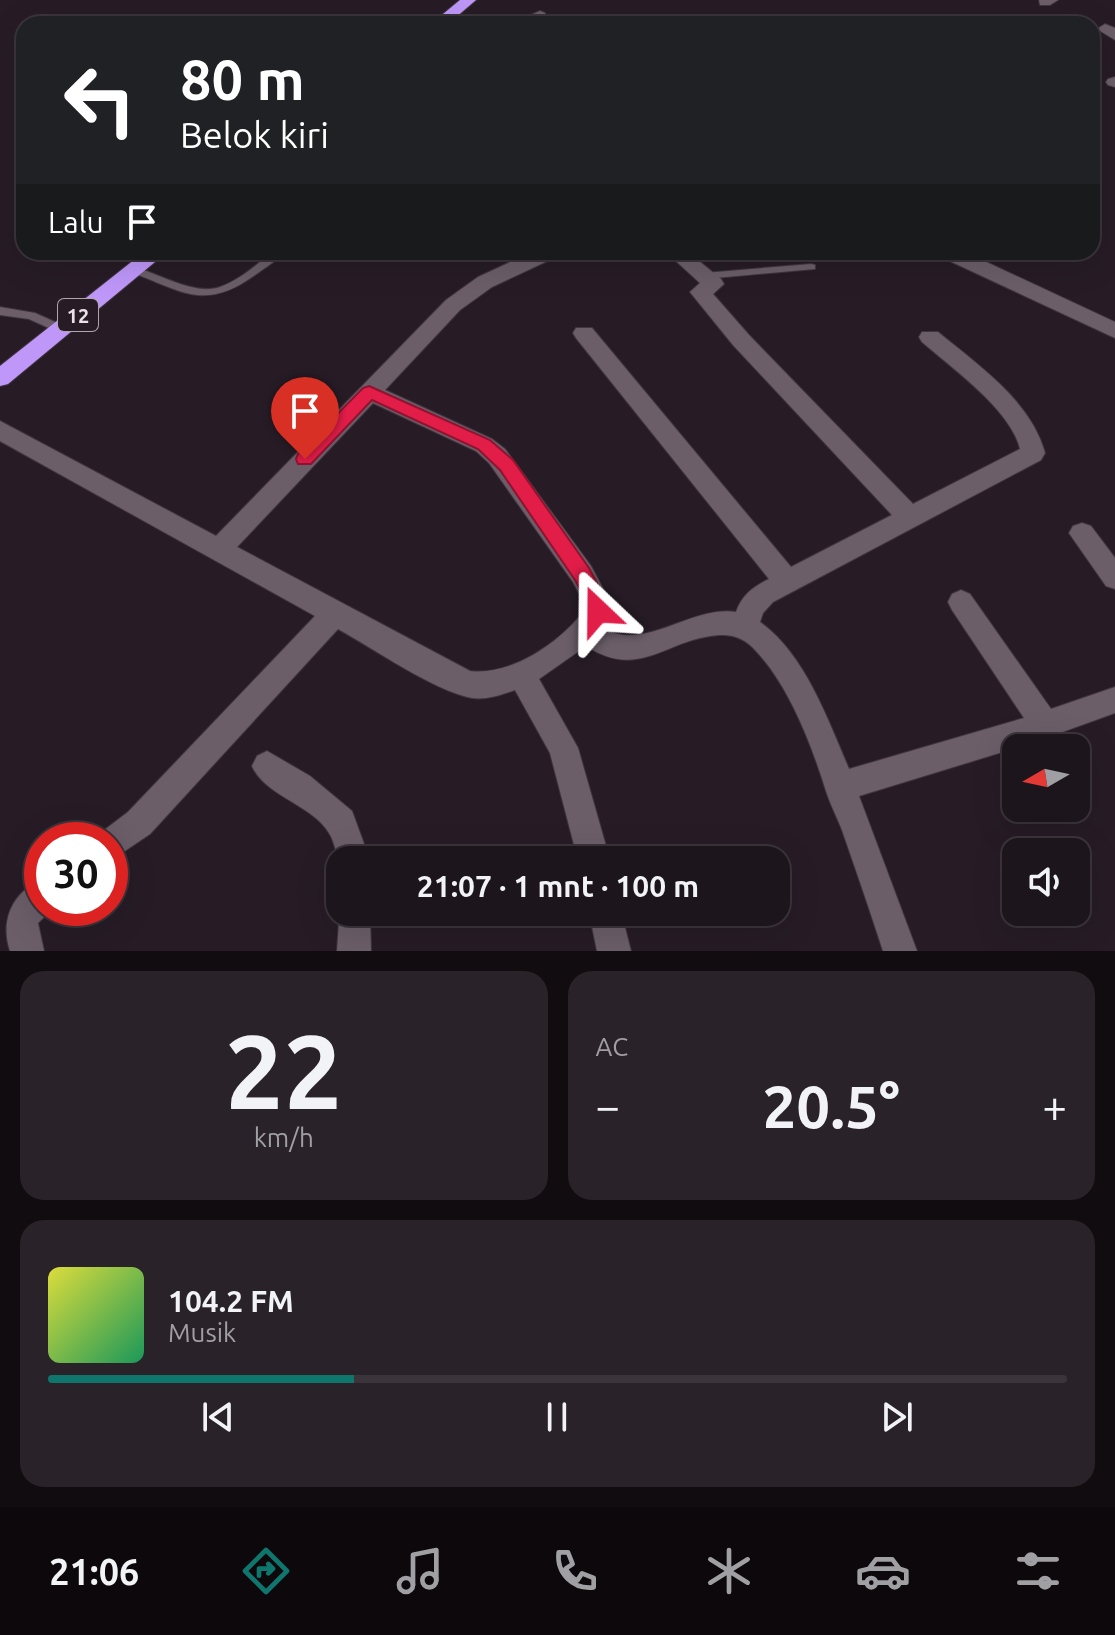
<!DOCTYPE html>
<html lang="id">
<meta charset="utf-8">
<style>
:root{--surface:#1d151c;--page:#2a2229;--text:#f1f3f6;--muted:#a09fa3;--line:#3b343b;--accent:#0f766e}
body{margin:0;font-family:Ubuntu,sans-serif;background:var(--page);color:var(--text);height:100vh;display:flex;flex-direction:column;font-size:30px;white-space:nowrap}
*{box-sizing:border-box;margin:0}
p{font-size:26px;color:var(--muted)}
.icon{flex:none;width:44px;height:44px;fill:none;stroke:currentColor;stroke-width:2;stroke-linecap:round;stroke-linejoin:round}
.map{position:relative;height:951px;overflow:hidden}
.details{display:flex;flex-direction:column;gap:20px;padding:20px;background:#100c0f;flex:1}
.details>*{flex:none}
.guide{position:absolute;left:16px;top:16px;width:1084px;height:244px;border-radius:24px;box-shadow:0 8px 32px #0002,0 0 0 2px var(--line);background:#202124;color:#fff;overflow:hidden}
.needle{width:52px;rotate:261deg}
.buttons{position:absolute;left:1002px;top:734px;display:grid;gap:16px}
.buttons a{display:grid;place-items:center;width:88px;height:88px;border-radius:16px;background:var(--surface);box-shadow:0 8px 32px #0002,0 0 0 2px var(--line);font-size:40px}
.speed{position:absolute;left:24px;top:822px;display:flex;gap:16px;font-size:40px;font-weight:700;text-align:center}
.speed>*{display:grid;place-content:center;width:104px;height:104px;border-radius:50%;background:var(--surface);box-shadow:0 8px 32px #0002,0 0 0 2px var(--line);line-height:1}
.speed .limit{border:12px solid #d22;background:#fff;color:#111}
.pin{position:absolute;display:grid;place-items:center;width:68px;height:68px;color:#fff;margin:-82px -34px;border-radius:50% 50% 50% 0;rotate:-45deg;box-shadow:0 0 8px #0007}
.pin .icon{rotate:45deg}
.me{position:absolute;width:88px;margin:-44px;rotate:337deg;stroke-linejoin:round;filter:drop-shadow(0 0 6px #0008)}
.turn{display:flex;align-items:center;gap:28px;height:168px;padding:0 32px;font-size:36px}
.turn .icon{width:104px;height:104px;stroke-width:2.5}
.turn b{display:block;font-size:56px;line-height:68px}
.then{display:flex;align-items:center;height:76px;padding:0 32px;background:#0003;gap:16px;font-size:30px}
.big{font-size:60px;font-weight:600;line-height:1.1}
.details .card{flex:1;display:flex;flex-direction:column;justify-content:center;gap:12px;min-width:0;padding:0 28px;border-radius:24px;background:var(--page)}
.details .dial{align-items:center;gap:0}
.dial b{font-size:104px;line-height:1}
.song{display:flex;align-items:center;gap:24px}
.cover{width:96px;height:96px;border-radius:12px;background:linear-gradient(135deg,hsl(60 70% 55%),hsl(150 70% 35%))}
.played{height:8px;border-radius:4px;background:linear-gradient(90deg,var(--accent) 30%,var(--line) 30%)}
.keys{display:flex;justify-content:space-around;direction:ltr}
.heat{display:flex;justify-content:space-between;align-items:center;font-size:44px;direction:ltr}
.details .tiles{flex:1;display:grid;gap:20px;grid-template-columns:1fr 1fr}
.card:last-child{grid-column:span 2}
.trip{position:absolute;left:326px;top:846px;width:464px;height:80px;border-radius:24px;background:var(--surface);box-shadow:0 8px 32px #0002,0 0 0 2px var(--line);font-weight:600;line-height:80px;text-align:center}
.menu{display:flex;height:128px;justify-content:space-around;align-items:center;background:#0c080b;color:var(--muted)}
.menu .icon{width:56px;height:56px}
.menu .selected{color:var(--accent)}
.menu b{font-size:36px;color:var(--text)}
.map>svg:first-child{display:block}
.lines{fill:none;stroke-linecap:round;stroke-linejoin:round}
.lane-casing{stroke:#40363f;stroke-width:2}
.street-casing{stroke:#40363f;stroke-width:2}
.highway-casing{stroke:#40363f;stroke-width:2}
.lane{fill:#6b5e69;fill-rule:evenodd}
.street{fill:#6b5e69;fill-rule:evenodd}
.highway{fill:#be97f9;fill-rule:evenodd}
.route{fill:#e11d48;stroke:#92132f;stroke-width:2}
.labels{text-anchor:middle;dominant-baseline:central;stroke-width:8;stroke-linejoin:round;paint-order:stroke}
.shield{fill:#271c26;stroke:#afa6ad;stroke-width:2}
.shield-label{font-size:20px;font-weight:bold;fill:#e9e1e7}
</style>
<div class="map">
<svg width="1115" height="951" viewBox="0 0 1115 951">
<rect width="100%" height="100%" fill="#271c26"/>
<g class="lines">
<defs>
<path id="lane" d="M273,252H285C276,261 265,268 255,275C205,311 183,292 131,272L130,270L135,267C159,274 196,296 220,287C240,280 257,264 273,252Z
M811,264L815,265V269L704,279L699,276L704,273Z
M0,307L35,313L64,326L65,329L60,333L29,319L0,315Z"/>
<path id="street" d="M1039,0H1058L1050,5H1040Z
M540,11L545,13V19L533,24H511Z
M1105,24L1115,28V40L1097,29Z
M1115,77V87L1108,85L1106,82L1108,79Z
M532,252H559L556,257L492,287L460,310L385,390L492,439L505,449L591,566L605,592L610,615L603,628C644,653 691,605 736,612C742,595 753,587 769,579L576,338L573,333L576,328H592L791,567L892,515L733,345L690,292L700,283L666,252H688L721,279L724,284L713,294L749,335L913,504L1020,449C1011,410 952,368 922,342L919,337L922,332H938C977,364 1031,401 1045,453L1041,460L773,602L763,613L760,622C805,654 828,720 849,769L1024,718L952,610L948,602L952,594L961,590L970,594L1051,709L1115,687V713L1032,743L859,796L917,951H883C870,911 856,870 842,830C837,817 830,804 826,791C812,746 790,687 756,651C746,639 734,634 719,635C665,639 640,681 586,646L539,679L578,748L610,860H578L550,753L515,690C501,695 486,700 472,698C434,691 373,648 338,629L150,834L110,861V840H97L99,834L128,812L315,616L0,441V421L216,536L446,300L478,277ZM373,403L476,451L489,463L573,582L583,601V612C559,643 511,676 470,671L237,547Z
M938,252H965L1115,322V338L941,257Z
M1082,523L1091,526L1115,558V589L1106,586L1069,533L1073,526Z
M267,751L310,776L352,811L370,860H340V864C336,855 335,842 329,833C313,805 265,796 252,766L257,756Z
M42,880V908H53L38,923L44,951H10C0,921 12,892 42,880Z
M340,907V912H370L371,951H337Z
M589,912H621L631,951H597Z"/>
<path id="highway" d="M460,0H476L448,24H431Z
M144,252H167L8,384L0,386V366Z"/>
</defs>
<use href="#lane" class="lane-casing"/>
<use href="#street" class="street-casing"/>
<use href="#highway" class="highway-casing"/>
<use href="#lane" class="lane"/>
<use href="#street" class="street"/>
<use href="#highway" class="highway"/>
</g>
<path class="route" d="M369,386L490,440L513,460L589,568L606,600L605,617L598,620L590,617L587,601L575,580L500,470L478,449L372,400L311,464H298L296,459L298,454L363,388Z"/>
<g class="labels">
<rect class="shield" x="58" y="299" width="40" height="32" rx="6"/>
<g class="shield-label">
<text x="78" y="315">12</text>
</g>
</g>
</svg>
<div class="buttons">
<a><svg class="needle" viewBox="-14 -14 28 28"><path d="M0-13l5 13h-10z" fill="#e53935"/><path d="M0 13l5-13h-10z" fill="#a09fa3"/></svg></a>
<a><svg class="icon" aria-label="sound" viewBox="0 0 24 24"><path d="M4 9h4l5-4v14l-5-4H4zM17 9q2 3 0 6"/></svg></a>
</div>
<div class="speed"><div class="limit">30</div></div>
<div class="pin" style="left:305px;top:459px;background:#d93025"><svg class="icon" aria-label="arrive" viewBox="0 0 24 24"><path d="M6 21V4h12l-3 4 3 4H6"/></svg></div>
<svg class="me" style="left:598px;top:611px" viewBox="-20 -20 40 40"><path d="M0-17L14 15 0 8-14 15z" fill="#e11d48" stroke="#fff" stroke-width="4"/></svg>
<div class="trip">21:07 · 1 mnt · 100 m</div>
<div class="guide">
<div class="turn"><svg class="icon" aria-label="left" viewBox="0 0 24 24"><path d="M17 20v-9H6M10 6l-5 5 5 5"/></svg><div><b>80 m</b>Belok kiri</div></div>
<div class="then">Lalu<svg class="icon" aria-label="arrive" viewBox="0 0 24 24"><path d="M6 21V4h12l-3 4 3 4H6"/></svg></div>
</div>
</div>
<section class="details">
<div class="tiles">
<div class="card dial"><b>22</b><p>km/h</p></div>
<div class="card"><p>AC</p>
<div class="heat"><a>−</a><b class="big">20.5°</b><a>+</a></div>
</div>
<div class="card">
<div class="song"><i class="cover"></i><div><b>104.2 FM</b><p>Musik</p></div></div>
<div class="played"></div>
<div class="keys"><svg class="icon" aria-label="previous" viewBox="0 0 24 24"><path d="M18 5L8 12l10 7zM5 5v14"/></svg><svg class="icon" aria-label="pause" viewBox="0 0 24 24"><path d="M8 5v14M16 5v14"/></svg><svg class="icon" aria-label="next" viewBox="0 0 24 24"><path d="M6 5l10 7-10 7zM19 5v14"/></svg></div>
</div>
</div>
</section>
<nav class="menu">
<b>21:06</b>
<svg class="icon selected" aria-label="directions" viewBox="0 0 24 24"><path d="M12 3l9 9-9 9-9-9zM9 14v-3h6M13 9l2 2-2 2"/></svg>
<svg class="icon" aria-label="music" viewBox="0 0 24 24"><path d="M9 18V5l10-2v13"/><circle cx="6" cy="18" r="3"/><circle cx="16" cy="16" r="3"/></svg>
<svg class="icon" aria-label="phone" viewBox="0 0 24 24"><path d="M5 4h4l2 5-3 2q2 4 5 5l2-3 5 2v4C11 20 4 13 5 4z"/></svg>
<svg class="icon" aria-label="climate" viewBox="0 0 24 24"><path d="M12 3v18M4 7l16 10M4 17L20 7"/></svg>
<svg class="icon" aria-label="car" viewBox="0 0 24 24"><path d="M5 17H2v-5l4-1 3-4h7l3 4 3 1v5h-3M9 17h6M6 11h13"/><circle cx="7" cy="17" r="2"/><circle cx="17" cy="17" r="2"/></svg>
<svg class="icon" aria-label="filters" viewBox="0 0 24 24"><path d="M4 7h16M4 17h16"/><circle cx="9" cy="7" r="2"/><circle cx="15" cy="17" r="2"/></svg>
</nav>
